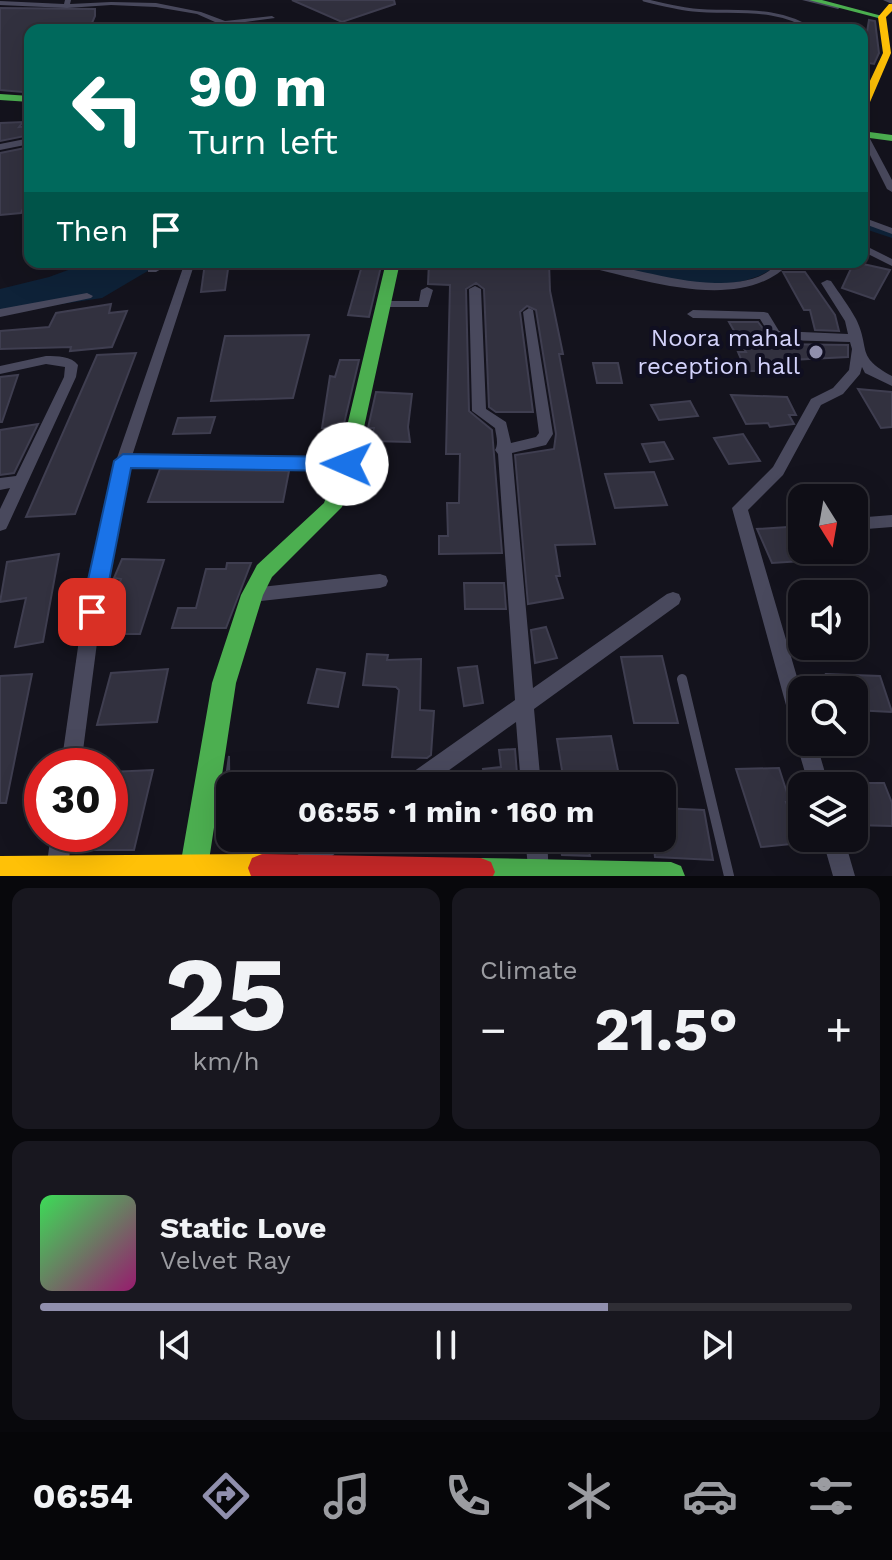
<!DOCTYPE html>
<meta charset="utf-8">
<style>
:root{--surface:#0f0e16;--page:#18171f;--text:#f1f3f6;--muted:#9b9ca1;--line:#2f2e35;--accent:#908fad}
body{margin:0;font-family:"Work Sans",sans-serif;background:var(--page);color:var(--text);height:100vh;display:flex;flex-direction:column;font-size:30px;white-space:nowrap}
*{box-sizing:border-box;margin:0}
p{font-size:26px;color:var(--muted)}
.icon{flex:none;width:44px;height:44px;fill:none;stroke:currentColor;stroke-width:2;stroke-linecap:round;stroke-linejoin:round}
.map{position:relative;height:876px;overflow:hidden}
.drawer{display:flex;flex-direction:column;gap:12px;padding:12px;background:#08080c;flex:1}
.drawer>*{flex:none}
.hud{position:absolute;left:24px;top:24px;width:844px;height:244px;border-radius:16px;box-shadow:0 8px 32px #0002,0 0 0 2px var(--line);background:#00695c;color:#fff;overflow:hidden}
.needle{width:52px;rotate:169deg}
.buttons{position:absolute;left:788px;top:484px;display:grid;gap:16px}
.buttons a{display:grid;place-items:center;width:80px;height:80px;border-radius:16px;background:var(--surface);box-shadow:0 8px 32px #0002,0 0 0 2px var(--line);font-size:40px}
.speed{position:absolute;left:24px;top:748px;display:flex;gap:16px;font-size:40px;font-weight:700;text-align:center}
.speed>*{display:grid;place-content:center;width:104px;height:104px;border-radius:50%;background:var(--surface);box-shadow:0 8px 32px #0002,0 0 0 2px var(--line);line-height:1}
.speed .limit{border:12px solid #d22;background:#fff;color:#111}
.pin{position:absolute;display:grid;place-items:center;width:68px;height:68px;color:#fff;margin:-34px;border-radius:16px;box-shadow:0 4px 12px #0006}
.me{position:absolute;width:88px;margin:-44px;rotate:271deg;stroke-linejoin:round;filter:drop-shadow(0 0 6px #0008)}
.turn{display:flex;align-items:center;gap:28px;height:168px;padding:0 32px;font-size:36px}
.turn .icon{width:104px;height:104px;stroke-width:2.5}
.turn b{display:block;font-size:56px;line-height:68px}
.then{display:flex;align-items:center;height:76px;padding:0 32px;background:#0003;gap:16px;font-size:30px}
.big{font-size:60px;font-weight:700;line-height:1.1}
.drawer .widget{flex:1;display:flex;flex-direction:column;justify-content:center;gap:12px;min-width:0;padding:0 28px;border-radius:16px;background:var(--page)}
.drawer .dial{align-items:center;gap:0}
.dial b{font-size:104px;line-height:1}
.song{display:flex;align-items:center;gap:24px}
.cover{width:96px;height:96px;border-radius:12px;background:linear-gradient(135deg,hsl(130 70% 55%),hsl(320 70% 35%))}
.played{height:8px;border-radius:4px;background:linear-gradient(90deg,var(--accent) 70%,var(--line) 70%)}
.keys{display:flex;justify-content:space-around;direction:ltr}
.heat{display:flex;justify-content:space-between;align-items:center;font-size:44px;direction:ltr}
.drawer .tiles{flex:1;display:grid;gap:12px;grid-template-columns:1fr 1fr}
.widget:last-child{grid-column:span 2}
.trip{position:absolute;left:216px;top:772px;width:460px;height:80px;border-radius:16px;background:var(--surface);box-shadow:0 8px 32px #0002,0 0 0 2px var(--line);font-weight:700;line-height:80px;text-align:center}
.menu{display:flex;height:128px;justify-content:space-around;align-items:center;background:#060609;color:var(--muted)}
.menu .icon{width:56px;height:56px}
.menu .on{color:var(--accent)}
.menu b{font-size:36px;color:var(--text)}
.map>svg:first-child{display:block}
.water{fill:#0e2238}
.lines{fill:none;stroke-linecap:round;stroke-linejoin:round}
.canal{fill:#0e2238;fill-rule:evenodd}
.building{fill:#32313f;stroke:#3f3e50;stroke-width:2}
.lane-far1{stroke:#49495d;stroke-width:3}
.lane{stroke:#49495d;stroke-width:10}
.street{fill:#49495d;fill-rule:evenodd}
.fast{fill:#4caf50;fill-rule:evenodd}
.slow{fill:#ffc107;fill-rule:evenodd}
.jam{fill:#c62828;fill-rule:evenodd}
.route{fill:#1a73e8;stroke:#114b97;stroke-width:2}
.poi-dot{fill:#908fad;stroke:#100f21;stroke-width:3}
.labels{text-anchor:middle;dominant-baseline:central;stroke-width:8;stroke-linejoin:round;paint-order:stroke}
.poi-label{font-size:24px;fill:#d3d2fb;stroke:#100f21;text-anchor:end}
</style>
<div class="map">
<svg width="892" height="876" viewBox="0 0 892 876">
<rect width="100%" height="100%" fill="#14131d"/>
<path class="water" d="M90,262H163L102,298L0,313V289L49,277Z
M593,262H781C731,306 650,272 593,262Z"/>
<g class="lines">
<path class="canal" d="M862,220L892,230V238L862,228Z"/>
</g>
<path class="building" d="M292,0H394L395,4L342,22Z
M0,8L95,9V16L89,30H79V25L30,30V87L23,92L0,90Z
M869,20L875,21L879,53L874,64L862,62Z
M23,122L19,127L30,126V135L0,141V123Z
M30,147V194L21,213L0,215V153Z
M229,262L225,290L201,292L205,263Z
M363,262H382L369,317L348,315Z
M429,262H549L550,291L563,354H559L595,544L555,545L560,576H556L563,598L528,604L515,455L554,449L556,434L536,310L527,306L520,312L533,412H496L489,407L484,289L476,283L466,289L469,411L492,430L502,553L439,554V536H448L447,503H459L460,454H446L450,285L428,284Z
M854,262L890,270L874,299L842,288Z
M783,272H805L835,315L839,331L815,330L810,310H804Z
M111,304L109,313L127,311L112,347L70,351L71,347L0,349V331L49,327L56,313Z
M729,322H758L775,344L848,345V357L770,361L775,371H746L738,352H746Z
M309,335L293,398L211,401L225,336Z
M136,353L75,514L26,517L97,355Z
M340,360H359L343,428H322L330,376L335,377Z
M593,363H618L622,383H597Z
M18,375L2,422H0V377Z
M858,389L892,392V427L881,428Z
M376,392L412,394L408,427L410,442L371,441L374,428H368Z
M731,395L787,397L796,415H789L794,424L770,427L768,423L746,424Z
M690,401L698,416L659,420L651,405Z
M215,417L210,433L173,434L178,418Z
M38,424L14,473L0,475V430Z
M743,434L760,461L729,464L714,438Z
M664,442L673,459L650,462L642,444Z
M160,469L289,471L283,502H148Z
M654,472L667,505L615,508L605,474Z
M802,526V561L772,563L757,529Z
M59,554L43,642L15,647L26,598L0,602L7,562Z
M122,559L164,560L140,634H108L120,601H112L121,579L114,578Z
M227,563H251L226,628H172L178,608H196L206,569H226Z
M464,583H504L506,609H465Z
M546,627L557,658L535,663L531,630Z
M367,654L388,655L387,660L421,659L420,710L434,711L431,755L427,758L392,757L399,690L396,687L363,685Z
M662,656L678,723H634L621,657Z
M477,666L483,703L464,706L458,668Z
M168,669L157,722L97,725L111,673Z
M317,669L345,673L338,707L308,703Z
M32,674L6,803H0V676Z
M826,674L880,676L892,712L854,710V690H831Z
M611,736L620,780L564,783L557,739Z
M515,749L518,786H486L483,769L501,767L499,750Z
M229,756L230,834H218Z
M779,768L790,802H786L802,843L761,847L736,769Z
M153,770L134,850H78L82,834H110V772Z
M854,783H884L892,803V826L854,825Z
M662,808L704,810L713,860L655,857L653,838H662Z
M413,838H472L473,843L434,853H416Z
M558,838H586L590,856L562,855Z"/>
<g class="lines">
<path class="lane-far1" d="M644,0C660,4 676,8 693,10C734,14 776,5 813,30"/>
<path class="lane" d="M682,679L729,876"/>
<path class="street" d="M65,0H71L70,4L111,2L156,3L201,12L225,21L272,16L275,18L231,24L241,30H233L197,14L156,7L111,5L67,8L0,5V1L64,4Z
M802,0H813L841,7L838,9Z
M883,0H892V4Z
M312,27L310,30H269L272,28Z
M862,133L868,135L892,180V192L887,189L862,139Z
M30,138V144L0,150V144Z
M862,217L892,228V234L862,223Z
M862,244L892,259V266L862,251Z
M160,262H173L156,272H148V268Z
M185,262H195L132,456L347,459L352,460L354,464L352,468L347,469L129,466L101,612L81,766H61L83,612L116,461Z
M573,262C621,262 667,282 715,283C731,283 750,282 764,274C777,267 775,262 791,262C741,316 640,278 578,265Z
M827,280L831,281C839,293 849,306 856,319C871,350 855,356 892,376V386L865,373L862,367L860,374L843,394L821,405L783,475L748,510L802,694V742H816L829,786H809L796,742L799,735L795,734L792,727L732,508L773,467L811,399L833,388L849,370L852,349L850,342L783,340L771,337L760,319L693,318L687,314L693,310L764,312L768,313L779,331L848,334L845,321L821,283Z
M475,286L481,289L486,409L506,422L511,443L536,437L539,433L523,312L529,308L533,310L553,434L546,445L512,453L533,688L667,594L673,592L679,594L681,599L679,604L534,709L541,786H521L516,722L427,786H400L403,779L515,700L498,454L495,450C499,444 496,435 495,428L472,411L469,289Z
M427,287L433,290L428,307H383L377,304L383,301H419L421,290Z
M87,293L93,296L91,298L0,317V309Z
M46,356C58,356 71,356 78,365L76,377L8,525L6,529L0,531V509L10,488L0,490V478L16,476L64,377L65,367L46,364L0,374V366Z
M892,515V527L854,530V518Z
M380,574L386,576L388,581L386,586L380,588L252,602L246,600L244,595L246,590L252,588Z
M51,834H73L66,876H48L46,870Z
M320,838H348L345,846L306,876H277L280,868Z
M525,838H547L549,876H529Z
M822,838H844L855,876H833Z"/>
<path class="fast" d="M809,0H822L886,17L882,19Z
M0,94L30,96V102L0,100Z
M862,131L892,135V141L862,137Z
M386,262H400L356,464L342,507L272,577L263,595L236,683L208,867L204,876H184L180,867L212,683L241,595L257,565L324,503L338,464Z
M481,858L671,862L681,866L685,876H469L467,872L471,862Z"/>
<path class="slow" d="M889,4H892V11L886,17L891,53L867,109L862,112V98L883,53L878,17Z
M262,854L272,858L276,868L273,876H0V856Z"/>
<path class="jam" d="M262,854L481,858L491,862L495,872L493,876H251L248,868L252,858Z"/>
</g>
<path class="route" d="M123,454L347,457L356,464L347,471L131,468L103,612L100,619L92,622L84,619L81,612L114,461Z"/>
<circle class="poi-dot" cx="816" cy="352" r="8"/>
<g class="labels">
<g class="poi-label">
<text x="800" y="338">Noora mahal<tspan x="800" dy="28">reception hall</tspan></text>
</g>
</g>
</svg>
<div class="buttons">
<a><svg class="needle" viewBox="-14 -14 28 28"><path d="M0-13l5 13h-10z" fill="#e53935"/><path d="M0 13l5-13h-10z" fill="#9b9ca1"/></svg></a>
<a><svg class="icon" aria-label="sound" viewBox="0 0 24 24"><path d="M4 9h4l5-4v14l-5-4H4zM17 9q2 3 0 6"/></svg></a>
<a><svg class="icon" aria-label="search" viewBox="0 0 24 24"><circle cx="10" cy="10" r="6"/><path d="M15 15l6 6"/></svg></a>
<a><svg class="icon" aria-label="layers" viewBox="0 0 24 24"><path d="M12 4l9 5-9 5-9-5zM3 14l9 5 9-5"/></svg></a>
</div>
<div class="speed"><div class="limit">30</div></div>
<div class="pin" style="left:92px;top:612px;background:#d93025"><svg class="icon" aria-label="arrive" viewBox="0 0 24 24"><path d="M6 21V4h12l-3 4 3 4H6"/></svg></div>
<svg class="me" style="left:347px;top:464px" viewBox="-20 -20 40 40"><circle r="19" fill="#fff"/><path d="M0-13L10 11 0 6-10 11z" fill="#1a73e8"/></svg>
<div class="trip">06:55 · 1 min · 160 m</div>
<div class="hud">
<div class="turn"><svg class="icon" aria-label="left" viewBox="0 0 24 24"><path d="M17 20v-9H6M10 6l-5 5 5 5"/></svg><div><b>90 m</b>Turn left</div></div>
<div class="then">Then<svg class="icon" aria-label="arrive" viewBox="0 0 24 24"><path d="M6 21V4h12l-3 4 3 4H6"/></svg></div>
</div>
</div>
<section class="drawer">
<div class="tiles">
<div class="widget dial"><b>25</b><p>km/h</p></div>
<div class="widget"><p>Climate</p>
<div class="heat"><a>−</a><b class="big">21.5°</b><a>+</a></div>
</div>
<div class="widget">
<div class="song"><i class="cover"></i><div><b>Static Love</b><p>Velvet Ray</p></div></div>
<div class="played"></div>
<div class="keys"><svg class="icon" aria-label="previous" viewBox="0 0 24 24"><path d="M18 5L8 12l10 7zM5 5v14"/></svg><svg class="icon" aria-label="pause" viewBox="0 0 24 24"><path d="M8 5v14M16 5v14"/></svg><svg class="icon" aria-label="next" viewBox="0 0 24 24"><path d="M6 5l10 7-10 7zM19 5v14"/></svg></div>
</div>
</div>
</section>
<nav class="menu">
<b>06:54</b>
<svg class="icon on" aria-label="directions" viewBox="0 0 24 24"><path d="M12 3l9 9-9 9-9-9zM9 14v-3h6M13 9l2 2-2 2"/></svg>
<svg class="icon" aria-label="music" viewBox="0 0 24 24"><path d="M9 18V5l10-2v13"/><circle cx="6" cy="18" r="3"/><circle cx="16" cy="16" r="3"/></svg>
<svg class="icon" aria-label="phone" viewBox="0 0 24 24"><path d="M5 4h4l2 5-3 2q2 4 5 5l2-3 5 2v4C11 20 4 13 5 4z"/></svg>
<svg class="icon" aria-label="climate" viewBox="0 0 24 24"><path d="M12 3v18M4 7l16 10M4 17L20 7"/></svg>
<svg class="icon" aria-label="car" viewBox="0 0 24 24"><path d="M5 17H2v-5l4-1 3-4h7l3 4 3 1v5h-3M9 17h6M6 11h13"/><circle cx="7" cy="17" r="2"/><circle cx="17" cy="17" r="2"/></svg>
<svg class="icon" aria-label="filters" viewBox="0 0 24 24"><path d="M4 7h16M4 17h16"/><circle cx="9" cy="7" r="2"/><circle cx="15" cy="17" r="2"/></svg>
</nav>
